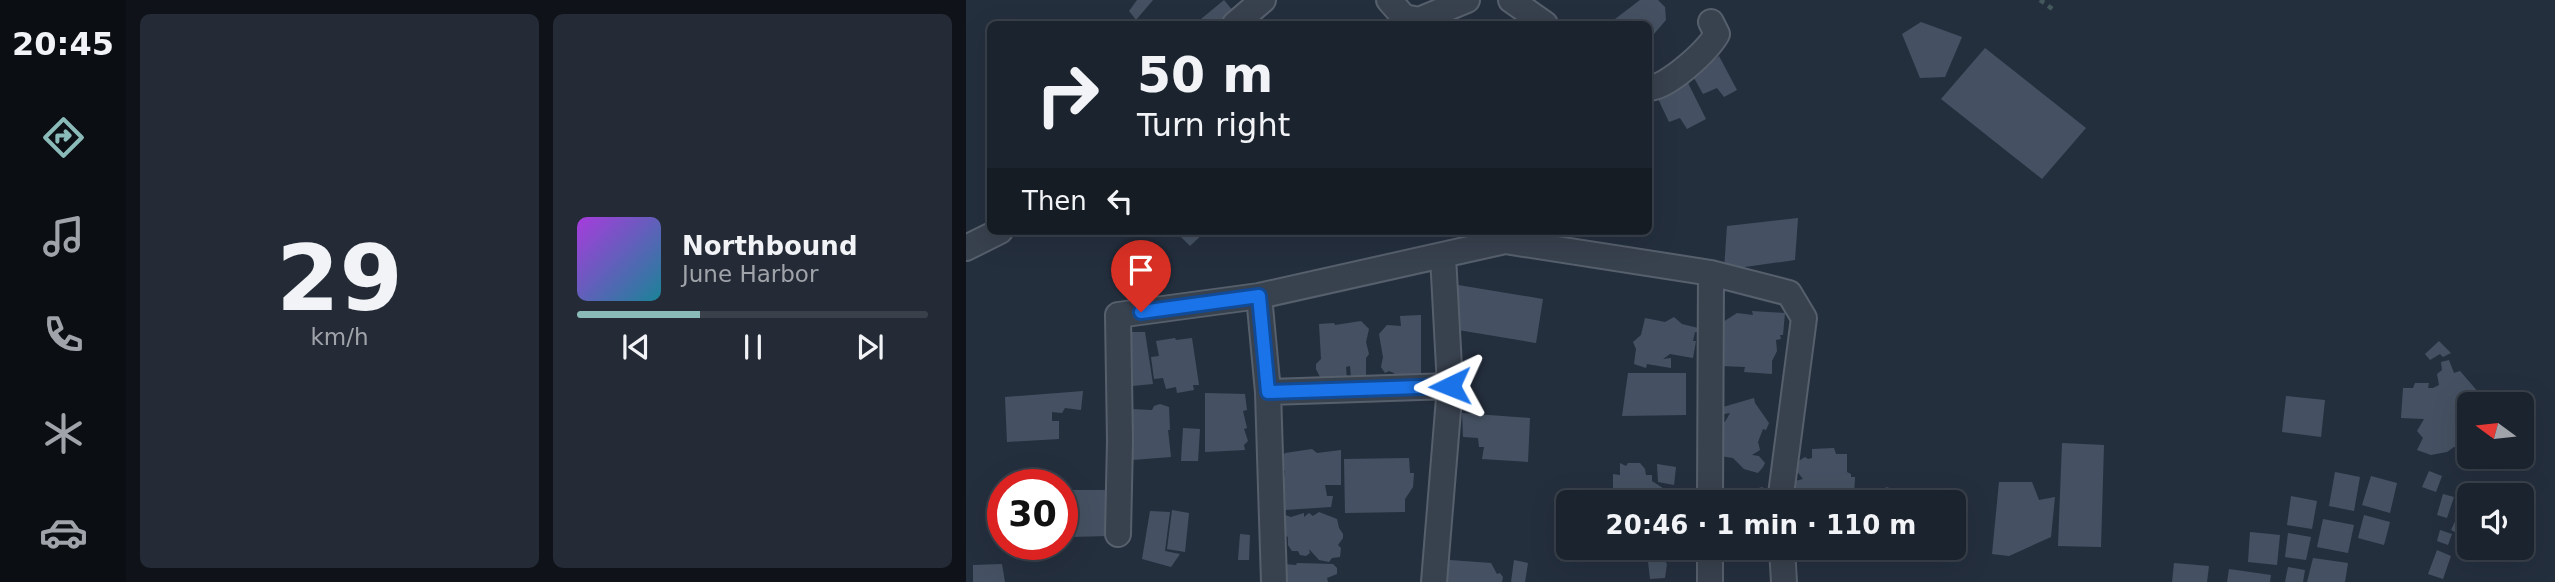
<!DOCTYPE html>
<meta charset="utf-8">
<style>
:root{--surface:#1b232e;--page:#242b36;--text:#f1f3f6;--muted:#a0a4aa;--line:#39404a;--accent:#8bbbb9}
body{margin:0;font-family:"DejaVu Sans",sans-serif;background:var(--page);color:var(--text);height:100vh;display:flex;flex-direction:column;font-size:26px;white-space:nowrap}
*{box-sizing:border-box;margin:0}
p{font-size:23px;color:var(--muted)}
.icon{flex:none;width:38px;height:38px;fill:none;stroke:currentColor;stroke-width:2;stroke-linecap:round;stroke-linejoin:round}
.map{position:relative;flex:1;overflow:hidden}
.drawer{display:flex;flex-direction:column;gap:14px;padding:14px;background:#0f1319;width:840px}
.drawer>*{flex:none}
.guide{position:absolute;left:21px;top:21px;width:665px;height:214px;border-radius:10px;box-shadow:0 7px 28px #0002,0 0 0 2px var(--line);background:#1b232e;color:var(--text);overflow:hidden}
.needle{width:46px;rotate:285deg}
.controls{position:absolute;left:1491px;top:392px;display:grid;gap:14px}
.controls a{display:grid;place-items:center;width:77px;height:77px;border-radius:10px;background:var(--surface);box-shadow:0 7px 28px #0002,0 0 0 2px var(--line);font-size:35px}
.speed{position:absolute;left:21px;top:469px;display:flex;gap:14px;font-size:35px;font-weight:700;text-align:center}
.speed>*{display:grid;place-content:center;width:91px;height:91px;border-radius:50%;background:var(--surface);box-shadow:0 7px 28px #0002,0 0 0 2px var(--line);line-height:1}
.speed .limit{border:10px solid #d22;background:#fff;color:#111}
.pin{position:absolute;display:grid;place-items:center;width:60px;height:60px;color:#fff;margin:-72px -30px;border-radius:50% 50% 50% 0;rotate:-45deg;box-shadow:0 0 7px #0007}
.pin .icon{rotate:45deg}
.me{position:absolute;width:77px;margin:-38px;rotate:268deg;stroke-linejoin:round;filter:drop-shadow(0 0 5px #0008)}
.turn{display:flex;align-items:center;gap:24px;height:147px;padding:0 35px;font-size:32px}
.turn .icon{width:91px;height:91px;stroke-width:2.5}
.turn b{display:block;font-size:49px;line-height:60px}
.then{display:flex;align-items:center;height:66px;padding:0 35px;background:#0003;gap:14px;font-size:26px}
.drawer .widget{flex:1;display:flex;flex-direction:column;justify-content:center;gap:10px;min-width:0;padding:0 24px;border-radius:10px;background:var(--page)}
.drawer .dial{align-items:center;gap:0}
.dial b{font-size:91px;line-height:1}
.song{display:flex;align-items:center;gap:21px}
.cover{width:84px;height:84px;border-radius:10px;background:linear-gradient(135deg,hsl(280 70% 55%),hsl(190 70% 35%))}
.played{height:7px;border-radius:4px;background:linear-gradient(90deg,var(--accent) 35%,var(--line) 35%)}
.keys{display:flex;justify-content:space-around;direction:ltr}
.drawer .tiles{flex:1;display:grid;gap:14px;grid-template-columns:repeat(2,1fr)}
.trip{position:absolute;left:590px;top:490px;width:410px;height:70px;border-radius:10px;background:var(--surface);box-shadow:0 7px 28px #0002,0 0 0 2px var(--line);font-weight:600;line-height:70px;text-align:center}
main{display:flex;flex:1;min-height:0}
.tab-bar{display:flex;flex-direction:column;width:126px;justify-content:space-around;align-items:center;background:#0b0e12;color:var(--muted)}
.tab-bar .icon{width:49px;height:49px}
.tab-bar .active{color:var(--accent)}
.tab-bar b{font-size:32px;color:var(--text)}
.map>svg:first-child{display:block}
.building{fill:#455162}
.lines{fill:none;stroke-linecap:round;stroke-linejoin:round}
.minor-casing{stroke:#565f6c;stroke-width:28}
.path{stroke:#44595c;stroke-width:4.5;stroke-dasharray:5 5;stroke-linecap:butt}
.minor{stroke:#38414e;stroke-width:24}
.route-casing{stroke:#114b97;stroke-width:18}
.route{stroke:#1a73e8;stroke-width:12}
</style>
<main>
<nav class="tab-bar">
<b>20:45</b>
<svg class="icon active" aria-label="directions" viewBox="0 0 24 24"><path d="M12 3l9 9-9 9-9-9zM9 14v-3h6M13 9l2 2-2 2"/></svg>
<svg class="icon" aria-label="music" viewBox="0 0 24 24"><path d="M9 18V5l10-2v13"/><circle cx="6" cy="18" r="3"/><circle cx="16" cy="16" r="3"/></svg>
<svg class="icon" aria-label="phone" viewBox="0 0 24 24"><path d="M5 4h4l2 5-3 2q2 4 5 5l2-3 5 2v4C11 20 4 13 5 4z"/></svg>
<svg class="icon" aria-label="climate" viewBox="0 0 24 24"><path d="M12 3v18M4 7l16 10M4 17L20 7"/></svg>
<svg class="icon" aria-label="car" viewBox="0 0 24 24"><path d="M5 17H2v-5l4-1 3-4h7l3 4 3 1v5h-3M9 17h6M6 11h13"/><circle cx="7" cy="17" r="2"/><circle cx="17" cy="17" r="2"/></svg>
</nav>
<section class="drawer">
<div class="tiles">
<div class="widget dial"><b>29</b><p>km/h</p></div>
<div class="widget">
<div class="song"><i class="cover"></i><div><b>Northbound</b><p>June Harbor</p></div></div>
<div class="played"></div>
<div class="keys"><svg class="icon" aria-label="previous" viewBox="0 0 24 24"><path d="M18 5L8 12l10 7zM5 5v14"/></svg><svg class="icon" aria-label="pause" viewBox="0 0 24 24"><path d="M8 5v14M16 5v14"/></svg><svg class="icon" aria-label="next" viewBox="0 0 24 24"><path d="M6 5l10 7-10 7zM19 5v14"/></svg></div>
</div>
</div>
</section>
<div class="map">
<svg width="1589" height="582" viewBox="0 0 1589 582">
<rect width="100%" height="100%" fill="#242f3e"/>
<path class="building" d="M171,0H187L170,20L163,11Z
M258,0L273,18L266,24H229Z
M674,0H692L699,7L700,20L682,41V24H653L649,19Z
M955,22L996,37L979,77L954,78L936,34Z
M733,46L744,63L753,56L771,90L758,97L751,88L737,94L719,62V52Z
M1019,48L1120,128L1076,179L975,99Z
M711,61L740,119L721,129L714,118L703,122L684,82Z
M832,218L829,260L758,270L761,226Z
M209,231H240L224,246Z
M486,284L577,299L570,343L480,328Z
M786,311L819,313L817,335H814L815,339L810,340L811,351L806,361V374L778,372L779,367L756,366L757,322L771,313L787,315Z
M455,315V379L430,378L428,373L423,371L419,373L415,367L417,357L413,334L421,325L435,326L434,316Z
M708,317L716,324L732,328V332H729L727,341H730L727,358L704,354L697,359L705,358V368L681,364L680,368L668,364L670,349L667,342L675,335L679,318L699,322Z
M395,321L403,329L400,342L403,354L400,358V377L385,378L384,366L380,367L381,380L355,379L350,369V364L355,359L353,324L368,323L369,325Z
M159,332H179L187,384L166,386Z
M209,338L210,340L226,338L233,385H227L228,390L211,393L210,387L200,389L197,378L188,379L185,357L193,356L190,341Z
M1473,341L1485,353L1477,357L1474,354L1464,360L1459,354Z
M1483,360L1488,373L1494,371L1520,401L1513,404H1503V420L1499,426L1503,428V442L1494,449L1488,447L1481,452L1465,455L1451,450L1457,438L1451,431L1458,419L1435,418L1437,388H1447L1449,383H1463L1462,388H1467L1473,385L1471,374L1476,370L1475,362Z
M662,373H720V415L656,416Z
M117,391L115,410L99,408L96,413L86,412V421H93V439L41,442L39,397Z
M239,393L279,394L281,410L277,411L281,428L278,429L282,441L278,445L279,450L239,452Z
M1320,396L1359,400L1355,437L1316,432Z
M788,398L789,403L803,423L800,430L797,429L792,442L794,450L786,455L793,456L799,463L797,467L792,473L778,469L767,458L754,456L758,461L756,466L749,468L747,462L752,452L749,440L750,422L751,420L759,422L764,413L752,415L750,409Z
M194,404L203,407L204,430H202L205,457L166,460L164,409L186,410L188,406Z
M496,413L564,418L562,462L516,459L518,447H513L512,438L497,437Z
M217,428L234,429L232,461H215Z
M1096,443L1138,445L1135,547L1092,546Z
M868,448L870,454H881V472L885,474V477H889L888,497L883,498V502H830V498L835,495L828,491L829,481L837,479L829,469L831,462L839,457L842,459L846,458V449Z
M346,449L351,453L375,450V485H359L361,496H367L365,507L319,510L316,492L319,471L316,469V458L319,453Z
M443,458L444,473H448L447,487L439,499V512L379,513L378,459Z
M654,463L660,466L662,463H674L679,469L680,475H686V481L700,490V502H655L647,500V474L654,475Z
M691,464L710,467L708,485L692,482Z
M1463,471L1476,476L1470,492L1456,487Z
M1369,472L1394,477L1388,511L1363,506Z
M1405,476L1431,483L1424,513L1396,505Z
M1033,482H1066L1073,500L1089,497L1085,537L1043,556L1026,554Z
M1516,483L1528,491L1526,495H1507Z
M797,487L798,502H731V501Z
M920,487L934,491L931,502L917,499Z
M105,490H142V536L105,537Z
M1477,494L1488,497L1481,518L1471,515Z
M1325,496L1351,501L1346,529L1321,525Z
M206,510L223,513L219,552L201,549Z
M184,511L204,512L199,551L214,554L205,567L176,559Z
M353,512L371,519L373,528L377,534V538L372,545L375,548L374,557L366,558L363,562L353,560L343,549L344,553L340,556L334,555L332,551H326L322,545V537L318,535L319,527L313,526L314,513L325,517L338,513V517L343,513L347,516Z
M1493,513L1503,518L1497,536L1485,530Z
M1398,515L1424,522L1418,545L1392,538Z
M1357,519L1388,525L1382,553L1351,547Z
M1474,530L1486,534L1482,545L1471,541Z
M1284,532L1314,535L1311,565L1282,562Z
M1322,533L1345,537L1340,560L1319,557Z
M274,534L284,535L283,560H272Z
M637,548H684V561L636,560Z
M838,548H887L886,554L838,550Z
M1471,550L1485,556L1477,579L1462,574Z
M696,557L701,564L699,578L684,579L682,562Z
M1347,558L1382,563L1379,582H1341Z
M470,559L525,563L531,574L534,573L537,577L536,582H467Z
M548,560L562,563L559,582H545Z
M331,563L367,564L371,568V574L361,578L362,582H321L319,579L318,564L330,565Z
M1208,563L1243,566L1241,582H1206Z
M36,564L39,582H7V565Z
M1322,567L1339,570L1337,582H1319Z
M1263,569L1305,575L1304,582H1261Z"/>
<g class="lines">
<defs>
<path id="minor" d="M423,0L438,17L453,20L501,0
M545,0L579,24
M269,24L297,0
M682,88C702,88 742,50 751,34L745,22
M0,248L34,231
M293,296L302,392L308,582
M302,392L484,386
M744,502L745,273
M152,534L154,441L152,315L293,296L539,241L745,273L823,293L838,318L814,502
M816,548L818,582
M468,582L484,386L477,256
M744,582V548"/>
</defs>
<use href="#minor" class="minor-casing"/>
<path class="path" d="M1074,0L1088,10"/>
<use href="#minor" class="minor"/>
</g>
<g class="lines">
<defs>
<path id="route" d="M175,312L293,296L302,392L484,386"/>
</defs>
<use href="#route" class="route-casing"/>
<use href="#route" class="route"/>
</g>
</svg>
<div class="controls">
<a><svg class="needle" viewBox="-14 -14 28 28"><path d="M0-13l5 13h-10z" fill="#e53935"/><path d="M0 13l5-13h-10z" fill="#a0a4aa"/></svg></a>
<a><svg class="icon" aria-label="sound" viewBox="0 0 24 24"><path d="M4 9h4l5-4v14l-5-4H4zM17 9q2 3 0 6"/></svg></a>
</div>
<div class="speed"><div class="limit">30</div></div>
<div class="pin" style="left:175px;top:312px;background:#d93025"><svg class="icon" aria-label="arrive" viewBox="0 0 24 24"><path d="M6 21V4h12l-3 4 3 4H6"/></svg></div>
<svg class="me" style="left:484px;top:386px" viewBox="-20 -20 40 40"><path d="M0-17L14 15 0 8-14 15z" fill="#1a73e8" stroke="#fff" stroke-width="4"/></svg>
<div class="trip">20:46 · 1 min · 110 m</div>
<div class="guide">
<div class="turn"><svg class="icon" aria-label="right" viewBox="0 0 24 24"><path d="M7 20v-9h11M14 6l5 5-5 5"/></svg><div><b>50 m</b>Turn right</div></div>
<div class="then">Then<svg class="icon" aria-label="left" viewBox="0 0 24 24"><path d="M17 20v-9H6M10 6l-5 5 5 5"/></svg></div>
</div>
</div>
</main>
